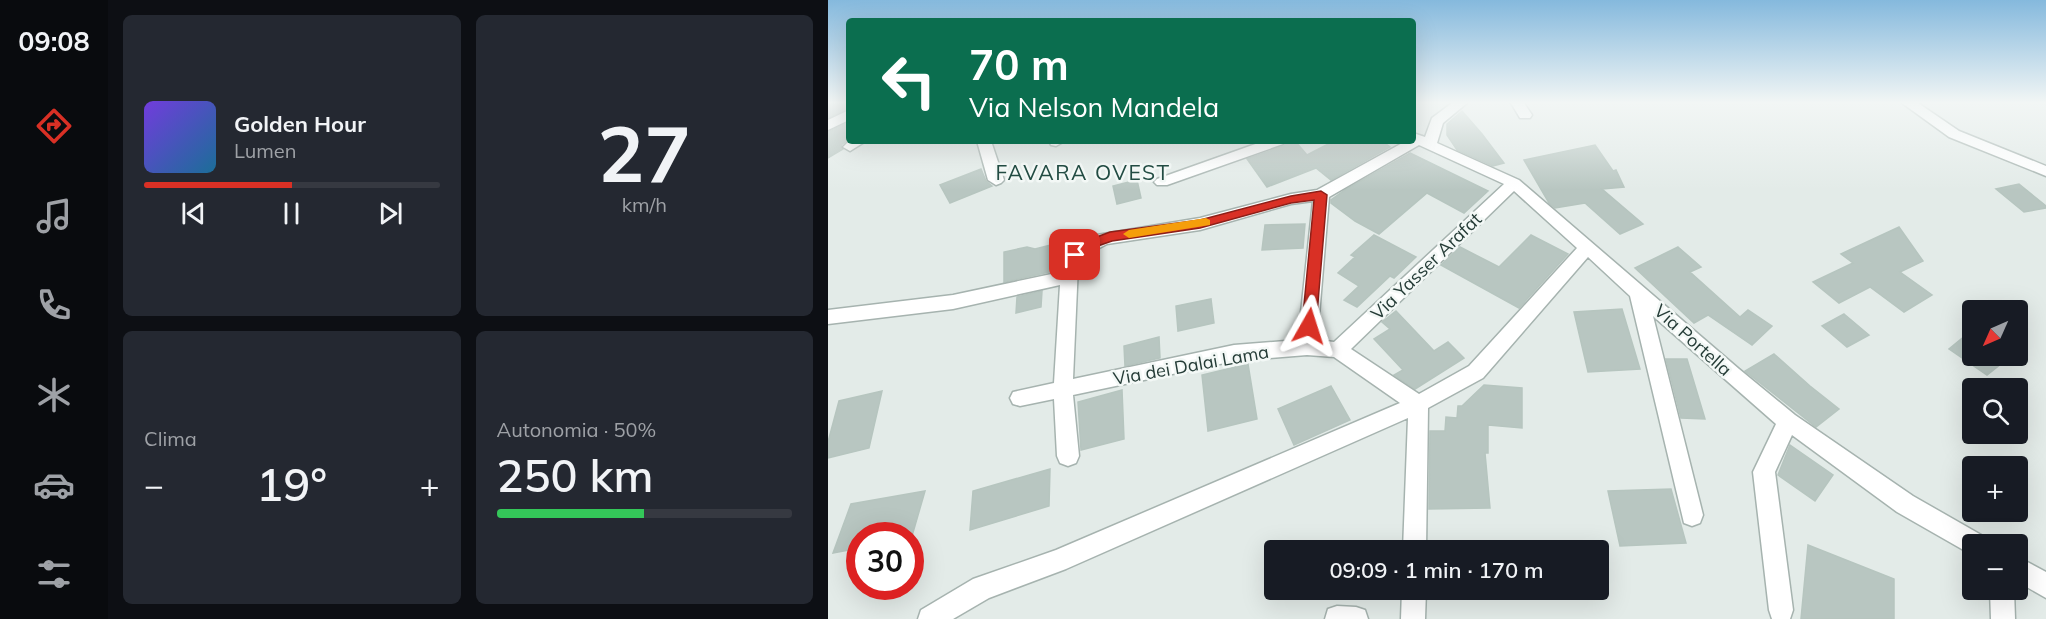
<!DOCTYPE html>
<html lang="it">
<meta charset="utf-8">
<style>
:root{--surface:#171b24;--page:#242831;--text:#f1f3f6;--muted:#9ea1a6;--line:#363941;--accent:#d93025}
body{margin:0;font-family:Mulish,sans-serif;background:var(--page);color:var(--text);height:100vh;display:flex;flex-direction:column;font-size:22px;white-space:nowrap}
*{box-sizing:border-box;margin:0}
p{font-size:20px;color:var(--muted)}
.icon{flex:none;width:33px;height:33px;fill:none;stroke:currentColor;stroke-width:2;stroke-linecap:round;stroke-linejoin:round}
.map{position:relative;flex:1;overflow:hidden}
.details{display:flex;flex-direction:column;gap:15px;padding:15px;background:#0d0f14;width:720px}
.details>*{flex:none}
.top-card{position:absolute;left:18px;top:18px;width:570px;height:126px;border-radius:6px;box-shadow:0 6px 24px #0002;background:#0b6e4f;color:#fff;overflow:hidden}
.needle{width:39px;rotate:225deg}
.buttons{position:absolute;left:1134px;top:300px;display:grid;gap:12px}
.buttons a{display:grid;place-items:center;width:66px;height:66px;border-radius:6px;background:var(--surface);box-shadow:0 6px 24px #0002;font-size:30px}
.speed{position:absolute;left:18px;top:522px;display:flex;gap:12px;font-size:30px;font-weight:700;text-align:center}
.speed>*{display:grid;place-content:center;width:78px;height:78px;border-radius:50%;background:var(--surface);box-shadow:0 6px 24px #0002;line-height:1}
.speed .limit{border:9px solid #d22;background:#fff;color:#111}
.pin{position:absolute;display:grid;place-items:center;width:51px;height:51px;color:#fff;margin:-26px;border-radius:12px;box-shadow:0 3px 9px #0006}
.me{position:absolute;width:66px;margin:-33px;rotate:6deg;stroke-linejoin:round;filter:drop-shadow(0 0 4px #0008)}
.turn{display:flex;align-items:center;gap:21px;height:126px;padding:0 24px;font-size:27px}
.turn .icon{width:78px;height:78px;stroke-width:2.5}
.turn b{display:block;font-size:42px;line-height:51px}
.big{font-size:45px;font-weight:600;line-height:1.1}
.details .widget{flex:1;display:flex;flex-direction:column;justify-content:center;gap:9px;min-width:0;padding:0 21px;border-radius:9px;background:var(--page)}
.details .dial{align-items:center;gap:0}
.dial b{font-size:78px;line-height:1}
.song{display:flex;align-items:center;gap:18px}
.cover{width:72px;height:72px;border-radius:9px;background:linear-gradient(135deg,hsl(260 70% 55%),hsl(200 70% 35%))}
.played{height:6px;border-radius:3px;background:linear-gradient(90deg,var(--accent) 50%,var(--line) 50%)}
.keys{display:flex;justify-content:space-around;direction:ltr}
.heat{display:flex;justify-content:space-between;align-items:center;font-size:33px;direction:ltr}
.charge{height:9px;border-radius:4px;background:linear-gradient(90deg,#34c759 50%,var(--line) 0)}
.details .tiles{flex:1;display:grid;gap:15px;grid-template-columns:repeat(2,1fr)}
.trip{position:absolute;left:436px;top:540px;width:345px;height:60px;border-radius:6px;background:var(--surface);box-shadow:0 6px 24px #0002;font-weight:600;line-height:60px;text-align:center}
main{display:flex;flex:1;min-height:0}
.tabs{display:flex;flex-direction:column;width:108px;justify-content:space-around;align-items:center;background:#090b0e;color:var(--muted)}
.tabs .icon{width:42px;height:42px}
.tabs .on{color:var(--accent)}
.tabs b{font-size:27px;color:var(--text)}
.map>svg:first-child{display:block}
.building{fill:#b8c6c1;stroke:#b6c5bf;stroke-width:1.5}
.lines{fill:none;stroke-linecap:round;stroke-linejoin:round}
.minor-casing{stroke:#a6b3af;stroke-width:3}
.minor{fill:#fff;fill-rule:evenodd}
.route{fill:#d93025;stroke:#8d1f18;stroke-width:1.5}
.slow{fill:#f59e0b}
.labels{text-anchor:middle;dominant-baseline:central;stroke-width:5;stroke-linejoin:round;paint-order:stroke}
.street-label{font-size:18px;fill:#243b36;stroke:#f3f8f6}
.quarter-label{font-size:21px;letter-spacing:1.5px;fill:#224c43;stroke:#f3f8f6}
</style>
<main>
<nav class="tabs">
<b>09:08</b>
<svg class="icon on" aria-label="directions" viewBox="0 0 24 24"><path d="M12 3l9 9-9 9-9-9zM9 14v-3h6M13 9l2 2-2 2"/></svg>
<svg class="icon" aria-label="music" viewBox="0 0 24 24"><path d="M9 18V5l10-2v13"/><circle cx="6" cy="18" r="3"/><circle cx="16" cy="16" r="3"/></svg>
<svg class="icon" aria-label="phone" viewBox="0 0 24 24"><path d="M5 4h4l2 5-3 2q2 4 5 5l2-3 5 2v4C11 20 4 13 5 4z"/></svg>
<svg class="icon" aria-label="climate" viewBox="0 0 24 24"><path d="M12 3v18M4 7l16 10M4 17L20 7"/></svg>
<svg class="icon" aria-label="car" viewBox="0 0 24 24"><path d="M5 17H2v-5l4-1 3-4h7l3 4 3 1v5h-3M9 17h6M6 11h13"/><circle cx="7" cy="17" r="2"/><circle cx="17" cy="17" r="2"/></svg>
<svg class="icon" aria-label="filters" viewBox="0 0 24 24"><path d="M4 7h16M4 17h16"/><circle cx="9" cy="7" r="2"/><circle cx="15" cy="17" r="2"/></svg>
</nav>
<section class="details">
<div class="tiles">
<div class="widget">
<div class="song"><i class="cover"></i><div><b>Golden Hour</b><p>Lumen</p></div></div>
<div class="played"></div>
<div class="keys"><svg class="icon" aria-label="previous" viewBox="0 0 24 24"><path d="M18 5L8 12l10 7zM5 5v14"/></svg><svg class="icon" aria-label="pause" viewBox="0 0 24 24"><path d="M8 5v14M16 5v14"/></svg><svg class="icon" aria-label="next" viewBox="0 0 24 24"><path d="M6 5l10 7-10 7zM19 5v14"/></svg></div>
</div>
<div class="widget dial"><b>27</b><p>km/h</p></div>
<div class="widget"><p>Clima</p>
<div class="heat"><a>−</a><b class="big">19°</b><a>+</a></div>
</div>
<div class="widget"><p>Autonomia · 50%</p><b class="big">250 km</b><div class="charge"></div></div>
</div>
</section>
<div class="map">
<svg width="1218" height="619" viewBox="0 0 1218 619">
<rect width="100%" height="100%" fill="#e3ebe8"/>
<path class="building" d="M0,103H21V108L0,118Z
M634,111L654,134L676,163L665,166L629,150L619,135V124Z
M21,122V139L13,145L15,149L0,158V132Z
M460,141H467L479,155L506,141H554L562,147L503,180L488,168L439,187L419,159L456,146Z
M767,145L785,171L788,170L796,187L774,189L815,224L792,234L757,203L727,208L721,203L696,160Z
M582,153L660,191L636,213L599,193L551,234L527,221L503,203V200L517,190Z
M153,169L158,181L164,186L122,203L112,185Z
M309,180L313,198L289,204L285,186Z
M1191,184L1218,206V208L1196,212L1168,189Z
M477,224L475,248L434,250L437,225Z
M1071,227L1095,261L1072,272L1104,295L1076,312L1042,287L1011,303L985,282L1025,263L1013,254Z
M546,235L588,257L566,278L562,276L529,307L516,300L531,286L510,273L527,257L523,255Z
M703,235L740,254L691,308L613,265L632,247L671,267Z
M223,245L226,271L176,282V252L199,247L207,249Z
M850,247L873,267L862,272L912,317L920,310L944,326L924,345L880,315L866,323L807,268Z
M214,291L213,307L188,313L189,297Z
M383,299L386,323L350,331L348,306Z
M794,309L812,369L760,372L746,312Z
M568,311L606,351L620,342L636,358L587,389L566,375L575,370L546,339L562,329L554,322Z
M1016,314L1041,335L1019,347L994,326Z
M1144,330V356H1183L1159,375L1121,349Z
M331,337L332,358L297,366L296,346Z
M946,354L982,386L1011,409L988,427L917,371Z
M838,359H859L877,419L853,418Z
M420,364L429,419L380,431L374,375Z
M656,385L694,388V428L660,425V453H657L662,508L601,509L602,431H617L618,417L629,418L630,406H634Z
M503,386L522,420L466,445L450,409Z
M294,390L296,439L253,450L250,402Z
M54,391L41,448L0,458V442L11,401Z
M962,445L1005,475L987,501L950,475Z
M222,469L221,506L142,530L145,491Z
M843,489L858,543L792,546L780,491Z
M97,491L84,536H32V548L5,553L23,504Z
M980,545L1066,579V619H973Z"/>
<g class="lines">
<defs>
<path id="minor" d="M624,103H639L615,123L609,143L691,180L911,369L967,415L1085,496L1155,536L1158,544H1144V554L1139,552L1069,512L964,435L947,472L965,610L962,619H944L941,610L925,472L948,424L825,316L875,515L872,523L864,526L856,523L802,296L760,257L655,378L600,408L598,550H575L580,418L238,569L161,598L125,619H90L93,610L145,579L228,550L572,403L506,357L479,355L406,361L245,395L251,456L248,463L240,466L232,463L229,456L226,399L192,406L185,404L182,398L185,392L226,383L232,285L125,309L0,324V310L125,295L233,272L234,264L246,247L269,235L372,218L463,194L489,190L578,141H585V133L597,137L604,118ZM591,145L676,184L506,342L489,340L501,197ZM686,191L749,248L641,366L591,394L523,349ZM485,201L470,340L406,345L245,379L250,265L258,255L279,244L372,230L463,204Z
M683,103H696L704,115L702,118H692Z
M1074,103H1090L1131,131L1218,166V176L1121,137Z
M21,110V120L0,130V120Z
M21,141H38L22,151L15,147Z
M149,141H163L176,180L173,183L168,185L160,180Z
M221,141H235V142L228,146L223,145Z
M436,141H457L455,144L339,185H329L326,182L329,179Z
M1190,557L1218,572V598L1190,582Z
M574,590H598L597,619H573Z
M1162,590H1186L1187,619H1163Z
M509,606L528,607L537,610L540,619H497L500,609Z"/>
</defs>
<use href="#minor" class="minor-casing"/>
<use href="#minor" class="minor"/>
</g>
<linearGradient id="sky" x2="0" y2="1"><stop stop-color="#85b9dd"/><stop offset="0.54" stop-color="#f2f6f5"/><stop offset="1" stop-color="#f2f6f5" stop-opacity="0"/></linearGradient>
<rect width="1218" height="190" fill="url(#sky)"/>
<path class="route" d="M493,191L499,195L488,326L481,332L474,326L486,200L463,203L372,228L284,241L267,247L247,259L241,255L258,241L282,232L372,220L463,196Z"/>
<path class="slow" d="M378,218L382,220V225L301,238L295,234L301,230Z"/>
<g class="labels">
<g class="street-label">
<text transform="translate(598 266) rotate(-44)">Via Yasser Arafat</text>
<text transform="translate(865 340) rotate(42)">Via Portella</text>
<text transform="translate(363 365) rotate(-10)">Via dei Dalai Lama</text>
</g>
<g class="quarter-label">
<text x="255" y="172">FAVARA OVEST</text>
</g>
</g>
</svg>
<div class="buttons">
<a><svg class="needle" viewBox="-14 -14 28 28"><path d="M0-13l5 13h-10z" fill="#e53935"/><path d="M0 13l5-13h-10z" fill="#9ea1a6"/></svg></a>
<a><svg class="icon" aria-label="search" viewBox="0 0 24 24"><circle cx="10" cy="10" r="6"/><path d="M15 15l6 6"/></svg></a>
<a>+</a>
<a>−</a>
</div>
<div class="speed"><div class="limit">30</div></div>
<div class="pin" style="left:247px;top:255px;background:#d93025"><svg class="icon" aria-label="arrive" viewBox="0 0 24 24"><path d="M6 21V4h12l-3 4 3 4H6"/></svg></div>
<svg class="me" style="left:481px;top:326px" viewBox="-20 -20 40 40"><path d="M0-17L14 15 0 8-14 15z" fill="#d93025" stroke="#fff" stroke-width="4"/></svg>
<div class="trip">09:09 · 1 min · 170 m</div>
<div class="top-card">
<div class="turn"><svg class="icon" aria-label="left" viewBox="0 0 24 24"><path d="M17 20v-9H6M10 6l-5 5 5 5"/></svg><div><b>70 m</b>Via Nelson Mandela</div></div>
</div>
</div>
</main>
